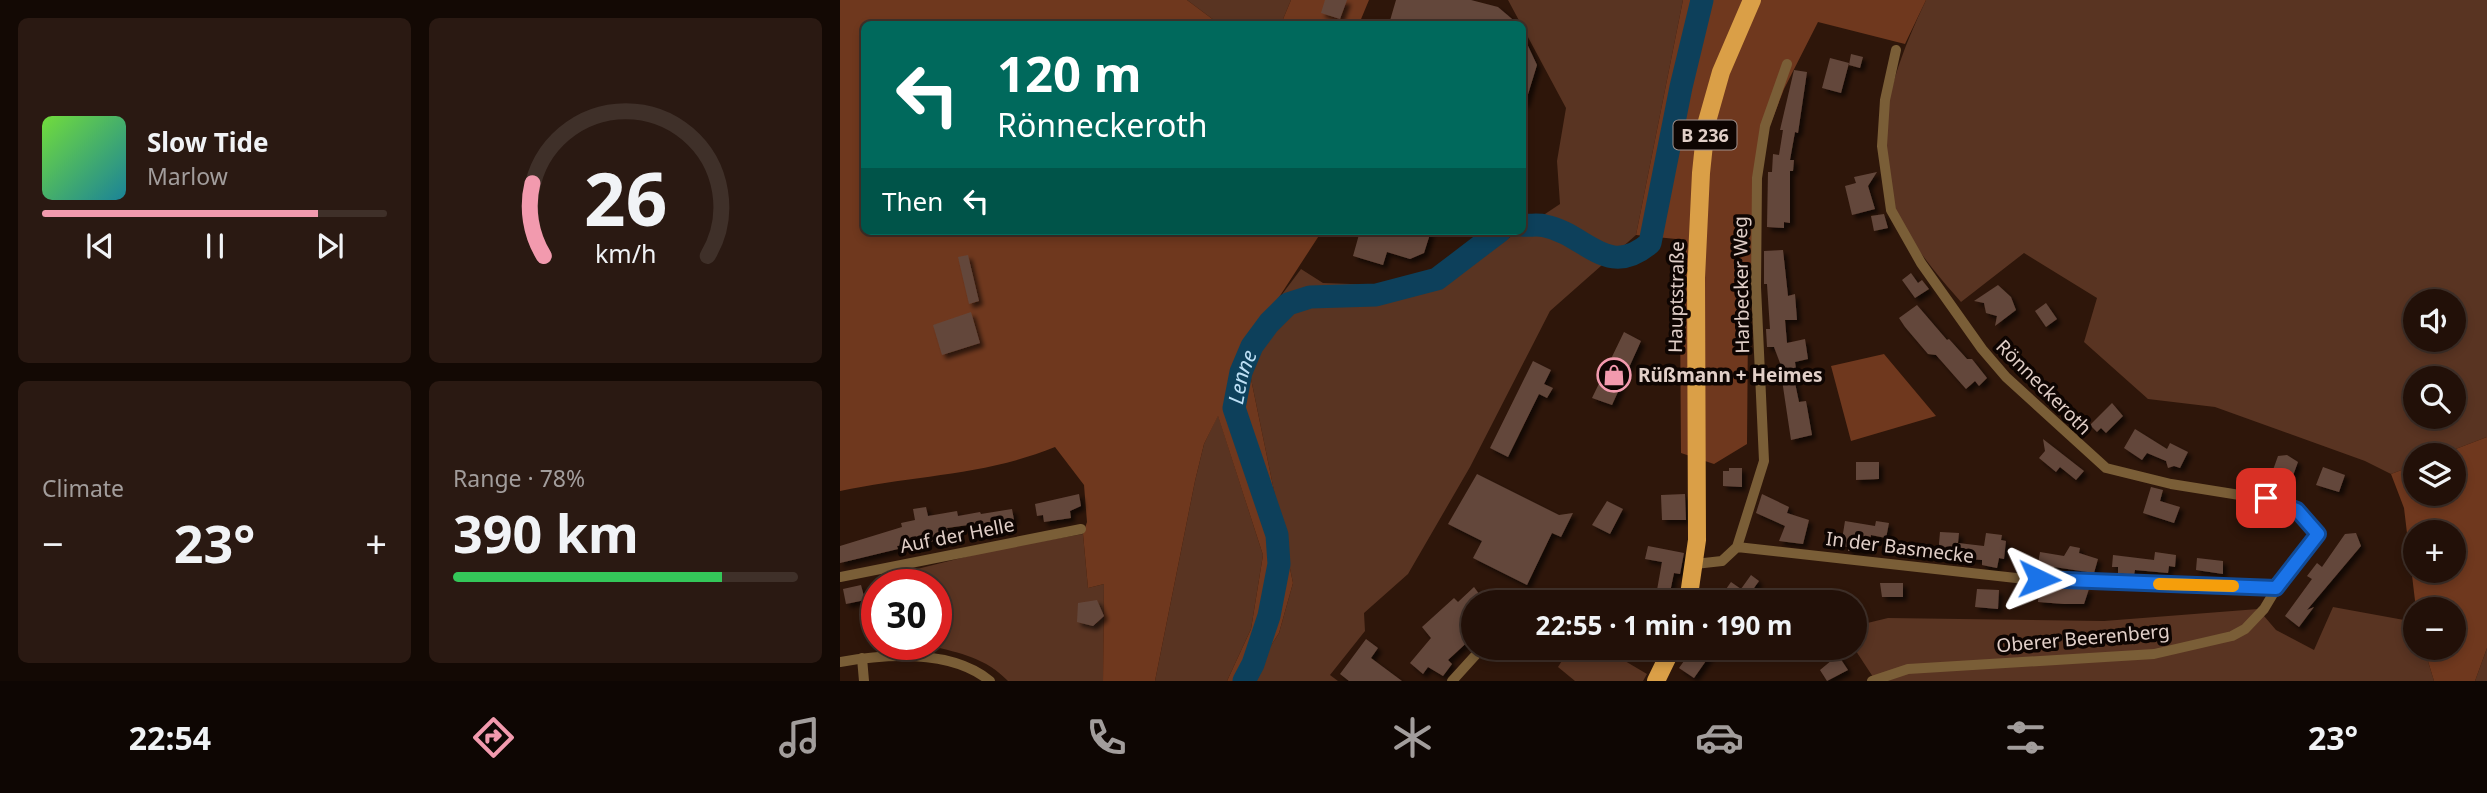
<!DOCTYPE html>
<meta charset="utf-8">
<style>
:root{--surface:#221008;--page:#2a1912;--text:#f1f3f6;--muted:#a29d9c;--line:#3f3029;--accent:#f29aae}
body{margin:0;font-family:"Noto Sans",sans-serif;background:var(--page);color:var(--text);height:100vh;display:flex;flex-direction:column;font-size:26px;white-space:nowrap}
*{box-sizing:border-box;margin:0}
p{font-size:23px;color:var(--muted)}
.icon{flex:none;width:38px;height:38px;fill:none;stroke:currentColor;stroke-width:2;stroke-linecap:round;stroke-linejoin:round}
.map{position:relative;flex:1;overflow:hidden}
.details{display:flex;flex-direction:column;gap:18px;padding:18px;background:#130904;width:840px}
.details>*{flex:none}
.banner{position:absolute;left:21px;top:21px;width:665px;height:214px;border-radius:10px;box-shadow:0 4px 10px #0003,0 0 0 2px var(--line);background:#00695c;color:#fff;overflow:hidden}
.fabs{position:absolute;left:1563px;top:289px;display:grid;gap:14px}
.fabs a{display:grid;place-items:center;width:63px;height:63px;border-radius:50%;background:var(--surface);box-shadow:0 4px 10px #0003,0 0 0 2px var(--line);font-size:35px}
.speed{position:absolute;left:21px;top:569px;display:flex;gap:14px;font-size:35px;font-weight:700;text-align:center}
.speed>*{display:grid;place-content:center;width:91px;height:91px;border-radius:50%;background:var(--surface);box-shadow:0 4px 10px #0003,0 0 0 2px var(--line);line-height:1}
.speed .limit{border:10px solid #d22;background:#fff;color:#111}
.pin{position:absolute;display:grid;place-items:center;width:60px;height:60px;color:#fff;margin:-30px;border-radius:14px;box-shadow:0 4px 10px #0006}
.me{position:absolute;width:77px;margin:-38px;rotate:92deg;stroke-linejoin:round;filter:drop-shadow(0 0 5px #0008)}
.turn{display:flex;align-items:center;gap:24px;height:147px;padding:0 21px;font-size:32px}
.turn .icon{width:91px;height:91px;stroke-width:2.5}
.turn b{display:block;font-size:49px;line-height:60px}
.then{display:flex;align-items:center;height:66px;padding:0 21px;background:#0003;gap:14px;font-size:26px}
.big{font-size:52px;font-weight:700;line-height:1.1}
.details .tile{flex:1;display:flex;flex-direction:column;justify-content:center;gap:10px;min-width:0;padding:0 24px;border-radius:10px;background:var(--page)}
.details .dial{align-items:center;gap:0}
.dial svg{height:182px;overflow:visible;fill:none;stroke:var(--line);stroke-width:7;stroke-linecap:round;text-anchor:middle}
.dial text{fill:var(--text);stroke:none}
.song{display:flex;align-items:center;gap:21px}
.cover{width:84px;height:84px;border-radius:10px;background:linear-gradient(135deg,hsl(100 70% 55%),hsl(190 70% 35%))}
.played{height:7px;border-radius:4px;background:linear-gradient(90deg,var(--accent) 80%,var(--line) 80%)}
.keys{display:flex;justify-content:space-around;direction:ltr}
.heat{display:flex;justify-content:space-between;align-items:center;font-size:38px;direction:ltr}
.charge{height:10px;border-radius:5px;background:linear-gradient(90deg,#34c759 78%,var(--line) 0)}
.details .tiles{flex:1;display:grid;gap:18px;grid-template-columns:repeat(2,1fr)}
.trip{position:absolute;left:621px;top:590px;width:406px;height:70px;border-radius:35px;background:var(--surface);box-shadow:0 4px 10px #0003,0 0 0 2px var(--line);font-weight:700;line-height:70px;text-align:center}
.menu{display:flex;height:112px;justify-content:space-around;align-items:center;background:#0e0603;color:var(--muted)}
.menu .icon{width:49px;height:49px}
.menu .on{color:var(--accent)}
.menu b{font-size:32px;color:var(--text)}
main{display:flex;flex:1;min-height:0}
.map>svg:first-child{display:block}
.green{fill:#593422;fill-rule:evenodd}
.forest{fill:#6f381e;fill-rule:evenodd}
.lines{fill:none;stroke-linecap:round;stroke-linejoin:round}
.river{stroke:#0d405b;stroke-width:23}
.building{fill:#64473b;filter:url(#shadow)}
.street{stroke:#7a5e37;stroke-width:10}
.primary{stroke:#da9f47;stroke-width:18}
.route-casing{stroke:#114b97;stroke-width:18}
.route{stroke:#1a73e8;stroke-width:12}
.slow{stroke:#f59e0b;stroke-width:12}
.labels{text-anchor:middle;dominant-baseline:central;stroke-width:7;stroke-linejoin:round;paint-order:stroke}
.shield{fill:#0e0502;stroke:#a2928d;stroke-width:2}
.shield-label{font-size:18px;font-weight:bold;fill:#e1cfc8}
.street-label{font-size:19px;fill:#e1cfc8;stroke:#0e0502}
.poi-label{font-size:19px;font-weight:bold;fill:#e1cfc8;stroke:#0e0502;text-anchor:start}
.water-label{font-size:21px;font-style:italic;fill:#bcdef4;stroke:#0e0502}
</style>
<main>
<section class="details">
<div class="tiles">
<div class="tile">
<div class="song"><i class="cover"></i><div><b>Slow Tide</b><p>Marlow</p></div></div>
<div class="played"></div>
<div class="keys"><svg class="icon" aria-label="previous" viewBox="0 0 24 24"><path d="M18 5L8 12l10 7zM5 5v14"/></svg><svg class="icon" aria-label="pause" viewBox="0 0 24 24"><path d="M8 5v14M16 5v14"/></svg><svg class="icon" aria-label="next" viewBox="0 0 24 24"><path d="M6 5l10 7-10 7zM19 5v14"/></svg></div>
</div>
<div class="tile dial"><svg viewBox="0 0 100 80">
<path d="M14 69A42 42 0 1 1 86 69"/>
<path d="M14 69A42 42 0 0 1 9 37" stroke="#f29aae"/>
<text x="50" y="56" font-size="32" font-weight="700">26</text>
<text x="50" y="72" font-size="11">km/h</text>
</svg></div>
<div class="tile"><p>Climate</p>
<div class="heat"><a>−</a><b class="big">23°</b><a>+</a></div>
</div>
<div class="tile"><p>Range · 78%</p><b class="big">390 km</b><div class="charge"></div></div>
</div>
</section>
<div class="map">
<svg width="1647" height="681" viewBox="0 0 1647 681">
<defs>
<filter id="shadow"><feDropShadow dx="4" dy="4" stdDeviation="2" flood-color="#0009"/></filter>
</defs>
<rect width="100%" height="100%" fill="#2e160a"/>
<path class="green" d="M347,0H451L441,24H379Z
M668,0H843L796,235L710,311L630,467L568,574L524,613L525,631L490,675L498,681H408L439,633L453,583L410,374L434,305L461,269L483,283L595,287L720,204L717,161L726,108Z
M1086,0H1647V437L1600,455H1575V465L1551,474L1525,461L1375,407L1308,399L1244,342L1257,298L1184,253L1121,302C1098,276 1058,229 1049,196C1031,129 1058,59 1086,0ZM1575,301H1614V340H1575ZM1575,378H1614V416H1575Z
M378,415L423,555L411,629L387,681H315L355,481L364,444Z
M243,534L248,588L264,584L263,681H168C146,658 120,653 91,646L96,644V584H77L73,570L157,549Z
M1493,607L1575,622V648H1584L1594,681H1030L1033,677L1014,648L1015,626L1048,618L1264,621L1418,609L1436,630L1474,650Z
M730,648H763L807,674L803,681H735L718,667Z
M1647,648V681H1635Z"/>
<path class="forest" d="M0,0H347L379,24H24V231H482L434,305L410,374L453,583L439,633L408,681H387L411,629L423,555L378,416L364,444L355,481L315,681H263L264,584L248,588L243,534L247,522L244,485L215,447C144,476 73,475 0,491Z
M451,0H529L519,24H441Z
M843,0H1086L1065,44L978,22L944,89L919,154L908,325L907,444L874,464L841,453L840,308L846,240L796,235Z
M1044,354L1096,416L1011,441L991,366Z
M1647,437V648L1635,681H1594L1584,648H1614V609H1576L1564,508L1551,474L1575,465V494H1614V455H1600ZM1614,532V570H1575V532Z"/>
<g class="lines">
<g class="river">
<path d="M682,225C690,226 698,224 705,226C746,234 767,280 810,243L841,87L862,0"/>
<path id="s1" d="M404,681L413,664L429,616L439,564L437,535L394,408L401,372L412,346L429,323L448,304L470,297L536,295L597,279L660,231"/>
</g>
</g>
<path class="building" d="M485,0H507L500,19L481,13Z
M556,0H631L658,7L678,24H549Z
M682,33L697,65L685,104H682Z
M1011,54L1023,57L1020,68L1009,65Z
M990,58L1009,63L1001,93L982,88Z
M954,70L967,72L958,133L955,132L950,160H954L953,171H950V223L944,222V228L927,227L928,172H932L933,154L939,155L943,130H940Z
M1037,172L1028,186L1035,209L1012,215L1005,186L1016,183L1014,177Z
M1044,214L1048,228L1034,231L1031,216Z
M520,231H591L584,253L570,259L547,252L543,265L513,256Z
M943,250L948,296L955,294L957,320H945L947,343L965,339L968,359L955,362L956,369L943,371L934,347H927L926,329H930L927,284H924V251Z
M128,255L139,301L129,304L118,257Z
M1071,273L1078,283L1082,280L1089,289L1075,298L1062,280Z
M1158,285L1171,297L1176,310L1155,326L1157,316L1146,313L1144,303L1134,301Z
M1206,303L1217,319L1206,327L1195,311Z
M1077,305L1107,340L1109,339L1127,359H1132L1147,378L1139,386L1135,381L1126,389L1096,355L1088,354L1065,327L1059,318Z
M131,312L140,343L102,355L93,325Z
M784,332L801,341L772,405L752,398Z
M693,361L711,370L704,384L713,388L707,398L699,394L668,457L650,448Z
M954,378L959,402L966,401L972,435L951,440L942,380Z
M1272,403L1283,416L1266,433L1261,428L1257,432L1250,425Z
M1235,415L1243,423L1236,430L1228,423Z
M1295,429L1327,449L1330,443L1348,452L1340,468L1334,466L1328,468L1326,461L1307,453L1302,460L1284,448Z
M1203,439L1244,471L1236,480L1220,467L1216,472L1199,458L1205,451Z
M1447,455L1458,462L1451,481L1435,475L1433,470L1438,456Z
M1016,462H1039V479L1016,480Z
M1483,467L1505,475L1499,492L1476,485Z
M889,468H902V487L883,486V471H889Z
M637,474L719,515L733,513L721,537L712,533L687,585L633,558L642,541L608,524Z
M1311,487L1323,490L1320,501L1340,507L1334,523L1303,513Z
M239,494L241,506L230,511L231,518L204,522L203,515L197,516L195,504Z
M845,494L846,520H822L821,495Z
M922,494L949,507L947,513L969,520L963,544L939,541L945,526L916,513Z
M767,501L783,509L770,534L752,525Z
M86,507L88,516L117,511L118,516L140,512L141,514L172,509L174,520L168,521L170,528L143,533L141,526L135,527V524L107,528L109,539L57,546L58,549L0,563V546L62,527L61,523L75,520L73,509Z
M1005,521L1035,526L1036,521L1049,523L1046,538L1031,535L1028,551H1008V547L1001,546Z
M1100,532L1119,533L1118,543L1144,546L1146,533L1162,535L1161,540L1166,541L1164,559L1159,558L1157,568L1142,565V560L1098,556Z
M1516,533L1521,546L1467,610L1474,607L1459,627L1445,616L1472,579L1467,576L1477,563L1482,567L1505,534Z
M808,546L844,553L840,574L834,573L828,602H808L814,589L817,590L822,562L805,559Z
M1230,546L1240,548L1239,553L1258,559L1254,573L1214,567L1213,572L1197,570L1200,552L1224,556Z
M1315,552L1336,555L1335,567L1329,566L1328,573L1295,570L1294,575L1278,573V567H1272L1273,555L1314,560Z
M1357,558L1383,561V574L1356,570Z
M911,575L919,581L904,602H877L891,582L901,589Z
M1040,583H1063V597H1042Z
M21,585L25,600L6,604L3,589Z
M634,587L645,602H634V636L608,660L612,664L603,676L588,667L583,674L570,663L591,638L582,627L614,598L618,602Z
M1199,587L1210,589H1249L1244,604H1224L1198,602Z
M1137,589L1159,590L1158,609L1135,607Z
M257,600L264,616L253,626L237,622L238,603Z
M526,639L538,648L531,658L562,681H509L500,674Z
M843,648H875L854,678L839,668L849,654Z
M998,655L1008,670L987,681L980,670Z"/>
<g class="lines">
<path class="street" d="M897,547L1176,578L1436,588
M855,564L882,561L897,547L924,461L916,287L917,178L925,126L947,64
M0,577L241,529
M22,658L24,681
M0,662C46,654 111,649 150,681
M612,681L642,648
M1032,681L1068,669L1314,654L1392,636L1405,629L1424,609L1442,579L1478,534L1457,510L1437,501L1331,484L1266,468L1166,377L1142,349L1081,263L1051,210L1042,146L1045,100L1056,50"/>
<path class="primary" d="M848,602L857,540L856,278L861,173L866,125L881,72L912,0
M816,681L832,648"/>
</g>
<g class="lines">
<defs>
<path id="route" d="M1199,579L1436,588L1478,534L1457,510L1426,498"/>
</defs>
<use href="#route" class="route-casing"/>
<use href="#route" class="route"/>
<path class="slow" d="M1319,584L1393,586"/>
</g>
<defs>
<symbol id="shop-ring" viewBox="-11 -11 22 22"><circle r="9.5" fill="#0e0502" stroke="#f29aae" stroke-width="1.5"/><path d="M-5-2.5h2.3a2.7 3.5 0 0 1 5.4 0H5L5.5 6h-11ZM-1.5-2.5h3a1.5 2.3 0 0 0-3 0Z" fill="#f29aae"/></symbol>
</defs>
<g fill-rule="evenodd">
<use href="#shop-ring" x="755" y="356" width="38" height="38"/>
</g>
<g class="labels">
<rect class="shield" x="833.5" y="120.5" width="63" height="29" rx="5"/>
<g class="shield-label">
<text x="865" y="135">B 236</text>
</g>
<g class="street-label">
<text transform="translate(901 285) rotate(-91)">Harbecker Weg</text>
<text transform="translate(836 297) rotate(-89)">Hauptstraße</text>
<text transform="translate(1204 387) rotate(45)">Rönneckeroth</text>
<text transform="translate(117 535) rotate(-11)">Auf der Helle</text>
<text transform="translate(1060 547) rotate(7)">In der Basmecke</text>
<text transform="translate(1243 638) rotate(-5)">Oberer Beerenberg</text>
</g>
<g class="poi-label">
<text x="798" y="375">Rüßmann + Heimes</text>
</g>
<g class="water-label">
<text stroke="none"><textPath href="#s1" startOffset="318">Lenne</textPath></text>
</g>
</g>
</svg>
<div class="fabs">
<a><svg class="icon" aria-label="sound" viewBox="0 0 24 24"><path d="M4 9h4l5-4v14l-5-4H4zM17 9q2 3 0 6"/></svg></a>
<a><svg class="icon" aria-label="search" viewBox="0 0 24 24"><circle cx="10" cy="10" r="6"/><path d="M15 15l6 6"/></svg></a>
<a><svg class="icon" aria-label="layers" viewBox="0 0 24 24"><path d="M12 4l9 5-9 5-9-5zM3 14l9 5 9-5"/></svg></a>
<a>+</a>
<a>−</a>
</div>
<div class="speed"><div class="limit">30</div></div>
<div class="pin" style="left:1426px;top:498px;background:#d93025"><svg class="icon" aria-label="arrive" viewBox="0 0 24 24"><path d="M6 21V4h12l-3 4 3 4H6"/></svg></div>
<svg class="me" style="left:1199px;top:579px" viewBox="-20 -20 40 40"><path d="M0-17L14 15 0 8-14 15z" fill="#1a73e8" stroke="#fff" stroke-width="4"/></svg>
<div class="trip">22:55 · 1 min · 190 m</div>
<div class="banner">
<div class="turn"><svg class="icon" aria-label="left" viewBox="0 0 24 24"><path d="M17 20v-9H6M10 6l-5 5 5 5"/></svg><div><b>120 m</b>Rönneckeroth</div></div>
<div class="then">Then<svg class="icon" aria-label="left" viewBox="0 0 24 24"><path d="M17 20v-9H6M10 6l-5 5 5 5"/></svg></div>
</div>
</div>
</main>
<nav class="menu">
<b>22:54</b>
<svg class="icon on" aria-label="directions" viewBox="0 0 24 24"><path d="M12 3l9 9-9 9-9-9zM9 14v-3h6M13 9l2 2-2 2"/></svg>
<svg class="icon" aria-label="music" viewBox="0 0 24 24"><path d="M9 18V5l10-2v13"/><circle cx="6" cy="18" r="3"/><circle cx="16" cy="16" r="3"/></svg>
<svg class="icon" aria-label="phone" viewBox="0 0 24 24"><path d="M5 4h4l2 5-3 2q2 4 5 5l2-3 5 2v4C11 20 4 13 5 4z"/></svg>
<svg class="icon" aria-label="climate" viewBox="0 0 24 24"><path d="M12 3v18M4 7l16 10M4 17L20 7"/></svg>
<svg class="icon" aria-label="car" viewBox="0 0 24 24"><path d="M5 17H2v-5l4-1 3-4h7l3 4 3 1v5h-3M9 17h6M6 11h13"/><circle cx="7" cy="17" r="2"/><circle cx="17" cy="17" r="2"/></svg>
<svg class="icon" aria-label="filters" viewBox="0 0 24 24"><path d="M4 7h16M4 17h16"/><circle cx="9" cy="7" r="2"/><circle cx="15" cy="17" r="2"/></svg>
<b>23°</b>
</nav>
